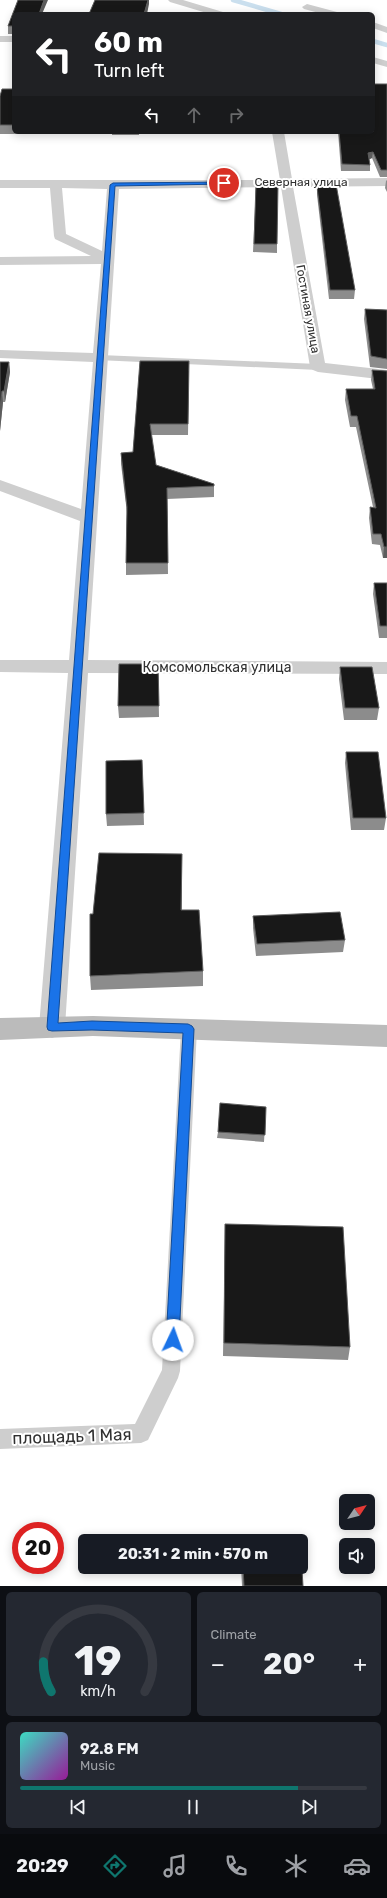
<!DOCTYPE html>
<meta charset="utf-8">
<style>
:root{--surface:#171b24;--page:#242831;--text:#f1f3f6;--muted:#9ea1a6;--line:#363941;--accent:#0f766e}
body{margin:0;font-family:Rubik,sans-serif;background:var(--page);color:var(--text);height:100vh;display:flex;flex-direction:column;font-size:15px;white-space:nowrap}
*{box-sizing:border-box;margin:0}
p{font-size:13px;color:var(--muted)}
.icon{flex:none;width:22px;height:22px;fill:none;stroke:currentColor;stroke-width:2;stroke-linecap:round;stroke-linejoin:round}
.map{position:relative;height:1586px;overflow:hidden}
.details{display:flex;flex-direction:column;gap:6px;padding:6px;background:#0d0f14;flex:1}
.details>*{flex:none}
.guide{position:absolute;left:12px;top:12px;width:363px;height:122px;border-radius:6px;box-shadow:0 2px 10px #0003;background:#202124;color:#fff;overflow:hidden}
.needle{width:26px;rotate:55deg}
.controls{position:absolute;left:339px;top:1494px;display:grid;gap:8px}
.controls a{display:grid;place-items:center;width:36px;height:36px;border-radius:6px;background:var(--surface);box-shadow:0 2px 10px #0003;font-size:20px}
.speed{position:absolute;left:12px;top:1522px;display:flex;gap:8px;font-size:20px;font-weight:700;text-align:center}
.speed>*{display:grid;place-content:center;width:52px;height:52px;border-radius:50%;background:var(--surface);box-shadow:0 2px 10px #0003;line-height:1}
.speed .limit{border:6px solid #d22;background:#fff;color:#111}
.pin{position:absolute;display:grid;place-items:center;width:34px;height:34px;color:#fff;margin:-17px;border:2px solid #fff;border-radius:50%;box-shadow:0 1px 4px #0007}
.me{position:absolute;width:44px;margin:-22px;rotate:3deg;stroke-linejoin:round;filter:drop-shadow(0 0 3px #0008)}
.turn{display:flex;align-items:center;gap:14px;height:84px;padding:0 16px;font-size:18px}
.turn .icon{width:52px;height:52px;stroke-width:2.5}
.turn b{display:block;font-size:28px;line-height:34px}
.lanes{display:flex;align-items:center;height:38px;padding:0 16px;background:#0003;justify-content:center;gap:20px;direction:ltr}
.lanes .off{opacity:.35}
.big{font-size:30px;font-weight:700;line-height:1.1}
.details .tile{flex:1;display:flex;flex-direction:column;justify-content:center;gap:6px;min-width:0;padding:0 14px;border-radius:6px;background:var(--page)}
.details .dial{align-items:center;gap:0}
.dial svg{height:104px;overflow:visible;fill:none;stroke:var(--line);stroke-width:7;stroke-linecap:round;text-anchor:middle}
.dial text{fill:var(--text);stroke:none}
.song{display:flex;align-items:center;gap:12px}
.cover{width:48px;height:48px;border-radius:6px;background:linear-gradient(135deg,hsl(170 70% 55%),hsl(300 70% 35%))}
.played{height:4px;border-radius:2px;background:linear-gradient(90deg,var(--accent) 80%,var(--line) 80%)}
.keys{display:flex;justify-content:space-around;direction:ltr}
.heat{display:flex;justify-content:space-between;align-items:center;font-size:22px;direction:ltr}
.details .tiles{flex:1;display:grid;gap:6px;grid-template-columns:1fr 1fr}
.tile:last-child{grid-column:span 2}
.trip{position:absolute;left:78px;top:1534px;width:230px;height:40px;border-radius:6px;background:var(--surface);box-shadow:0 2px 10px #0003;font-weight:700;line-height:40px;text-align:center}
.tab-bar{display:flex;height:64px;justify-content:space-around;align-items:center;background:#090b0e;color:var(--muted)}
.tab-bar .icon{width:28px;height:28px}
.tab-bar .active{color:var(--accent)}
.tab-bar b{font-size:18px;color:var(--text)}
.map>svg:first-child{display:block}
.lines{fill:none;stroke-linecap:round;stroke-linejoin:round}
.stream{stroke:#cadfee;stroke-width:4.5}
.lane{fill:#cecece;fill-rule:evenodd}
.street{fill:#cecece;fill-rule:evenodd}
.secondary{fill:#bbb;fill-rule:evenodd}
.wall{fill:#8c8c8c}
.shaded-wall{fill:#5d5d5d}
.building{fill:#181818;stroke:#5d5d5d}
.route{fill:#1a73e8;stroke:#114b97}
.labels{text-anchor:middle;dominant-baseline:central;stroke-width:4;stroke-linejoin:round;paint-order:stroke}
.far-street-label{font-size:12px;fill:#313131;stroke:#fff}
.street-label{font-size:14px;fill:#313131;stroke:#fff}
.near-street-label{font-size:17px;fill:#313131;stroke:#fff}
</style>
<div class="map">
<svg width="387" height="1586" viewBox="0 0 387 1586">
<rect width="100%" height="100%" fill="#fff"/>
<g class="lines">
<path class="stream" d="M233,0L281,14
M373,41L387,45"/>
<path class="lane" d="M100,355L318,364L322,367L318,370L97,360V356Z
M189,1023L194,1025L197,1029L180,1371L178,1378L148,1440L141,1443L0,1449V1429L135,1424L162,1370L181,1029L184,1025Z"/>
<path class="street" d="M168,0H183L223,12L225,14H210L170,2Z
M307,4L337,12L339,14H323L304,9L302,7Z
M373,22L387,27V33L373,28Z
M0,36H14V42H0Z
M373,57L387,61V67L373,63Z
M272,132H284L292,179L387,178V186L293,187L325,363L387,370V380L318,372L313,370L310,367L281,187L119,189L88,660L387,662V674L88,673L65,1027L61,1034L52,1038L43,1034L39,1027L68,673L0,672V660H69L80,521L0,491V480L81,509L93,362L0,358V350L93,353L101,264L0,265V257L91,256L55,239L54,236L50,188H0V180H280ZM62,188L107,189L102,251L66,234Z"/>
<path class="secondary" d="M93,1016L387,1025V1047L93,1036L0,1040V1018Z"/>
</g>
<path class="wall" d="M14,14V34H8V26Z
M387,84V177H380L372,158L369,159L370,165V171H341L338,132H373Z
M14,89V132H25V134H0V96Z
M112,132H139V135H112Z
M387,180V192L385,188L386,181Z
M256,184L277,244V253L253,252Z
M317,187L355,290L354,299H329L317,195Z
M365,309L387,310V369L370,367L364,319Z
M140,361L189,371L188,435H151L156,465L214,484V497L167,499L168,574L126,575V563L127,513L121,464V453L133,452Z
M0,362H9L10,372L5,402H3L0,431Z
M372,370L387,371V558H383L380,545L372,544L369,518L370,507H373L356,427H350L345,400L346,389H373L371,380Z
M374,583H387V638H379L373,594Z
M158,664L159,717L119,718L118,706Z
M340,667L379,708L377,720H344L339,679Z
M346,752L386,818L384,830H351L345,763Z
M142,760L144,825L107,826L106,814Z
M182,854V910L203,971V986L91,990L90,976L93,914Z
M253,916L345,940L343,952L256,956L253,928Z
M266,1107L264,1142L217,1138L218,1132Z
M225,1238L350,1347L348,1360L223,1356Z
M241,1567H301L303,1586H242Z"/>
<path class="shaded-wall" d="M44,0H48L42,14H39Z
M148,0H149V4L147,14H144Z
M373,152L372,158L368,160V153Z
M9,362L10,372L5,402L4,391Z
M2,391L3,402L0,431V409Z
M384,547H387V558H383Z"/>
<path class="building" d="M18,0H44L39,14H14V26H8Z
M95,0H148L144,14H89Z
M373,84H387V170H381L373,152L368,153L370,165L342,164L339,132H373Z
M2,89H14V125H0V96Z
M256,184H278L277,244H254Z
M336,184L355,290H330L317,187Z
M365,309L387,310V359L371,356Z
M140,361H189L188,424H150L156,465L214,484V486L167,488L168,563H126L127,507L121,453L133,452Z
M0,362H9L4,391H2L0,409Z
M372,370L387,371V547H384L381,534H373L370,507L376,508L357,416H351L346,389H375Z
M374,583H387V626H380Z
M119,664H158L159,706H118Z
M340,667H372L379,708H345Z
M346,752H378L386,818H353Z
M142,760L144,813L106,814V761Z
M99,853L182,854L181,910H199L203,971L90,976V914H93Z
M340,912L345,940L257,944L253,916Z
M220,1103L266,1107L265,1135L218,1132Z
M225,1224L343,1227L350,1347L224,1343Z
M301,1553L303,1586H244L243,1567H301Z"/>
<path class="route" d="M224,182L225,184L115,186L58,1023L92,1021L188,1024L192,1026L194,1029L179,1340L177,1344L173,1346L168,1344L166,1340L183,1033L92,1030L52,1031L48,1030L47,1027L110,185L113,183Z"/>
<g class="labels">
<g class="far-street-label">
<text x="301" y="182">Северная улица</text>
<text transform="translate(308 309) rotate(80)">Гостиная улица</text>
</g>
<g class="street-label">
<text x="217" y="667">Комсомольская улица</text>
</g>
<g class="near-street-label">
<text transform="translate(72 1436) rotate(-2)">площадь 1 Мая</text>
</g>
</g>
</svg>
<div class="controls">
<a><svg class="needle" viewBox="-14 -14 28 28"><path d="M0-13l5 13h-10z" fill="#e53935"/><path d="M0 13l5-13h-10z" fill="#9ea1a6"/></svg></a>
<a><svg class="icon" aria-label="sound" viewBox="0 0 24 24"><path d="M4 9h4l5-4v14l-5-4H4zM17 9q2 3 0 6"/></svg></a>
</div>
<div class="speed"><div class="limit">20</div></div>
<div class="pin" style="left:224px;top:183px;background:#d93025"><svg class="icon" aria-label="arrive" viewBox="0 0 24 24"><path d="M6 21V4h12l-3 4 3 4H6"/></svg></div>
<svg class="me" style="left:173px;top:1340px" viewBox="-20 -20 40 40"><circle r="19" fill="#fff"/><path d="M0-13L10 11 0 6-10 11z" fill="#1a73e8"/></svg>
<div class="trip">20:31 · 2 min · 570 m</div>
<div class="guide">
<div class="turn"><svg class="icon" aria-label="left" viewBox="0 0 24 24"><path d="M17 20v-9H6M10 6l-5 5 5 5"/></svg><div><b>60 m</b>Turn left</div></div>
<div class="lanes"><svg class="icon" aria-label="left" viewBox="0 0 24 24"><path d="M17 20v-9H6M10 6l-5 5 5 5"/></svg><svg class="icon off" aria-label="ahead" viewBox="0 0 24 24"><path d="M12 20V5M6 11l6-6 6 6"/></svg><svg class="icon off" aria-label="right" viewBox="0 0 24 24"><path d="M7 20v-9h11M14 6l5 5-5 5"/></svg></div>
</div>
</div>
<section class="details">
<div class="tiles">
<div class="tile dial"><svg viewBox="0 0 100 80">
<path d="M14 69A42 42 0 1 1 86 69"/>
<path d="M14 69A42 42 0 0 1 8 46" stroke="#0f766e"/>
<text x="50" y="56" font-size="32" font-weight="700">19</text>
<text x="50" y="72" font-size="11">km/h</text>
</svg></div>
<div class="tile"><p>Climate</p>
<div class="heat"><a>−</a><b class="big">20°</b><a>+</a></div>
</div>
<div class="tile">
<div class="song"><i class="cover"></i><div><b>92.8 FM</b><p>Music</p></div></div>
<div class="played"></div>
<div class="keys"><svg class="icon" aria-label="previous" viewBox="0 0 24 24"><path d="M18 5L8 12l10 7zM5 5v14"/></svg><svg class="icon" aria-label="pause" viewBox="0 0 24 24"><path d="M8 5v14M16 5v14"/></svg><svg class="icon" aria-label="next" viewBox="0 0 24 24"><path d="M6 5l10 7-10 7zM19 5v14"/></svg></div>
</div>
</div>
</section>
<nav class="tab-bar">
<b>20:29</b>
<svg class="icon active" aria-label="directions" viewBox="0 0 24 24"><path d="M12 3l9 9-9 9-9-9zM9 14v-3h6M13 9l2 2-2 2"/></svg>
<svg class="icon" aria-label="music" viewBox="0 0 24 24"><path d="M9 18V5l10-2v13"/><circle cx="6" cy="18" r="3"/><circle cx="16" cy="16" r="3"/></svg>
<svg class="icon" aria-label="phone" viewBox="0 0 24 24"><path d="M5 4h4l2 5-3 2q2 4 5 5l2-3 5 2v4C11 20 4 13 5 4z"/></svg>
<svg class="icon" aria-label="climate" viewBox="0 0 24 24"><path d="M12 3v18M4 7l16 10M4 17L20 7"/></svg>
<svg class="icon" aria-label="car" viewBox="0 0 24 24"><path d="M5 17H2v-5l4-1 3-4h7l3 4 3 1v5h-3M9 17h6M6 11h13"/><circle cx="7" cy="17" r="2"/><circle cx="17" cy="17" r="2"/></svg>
</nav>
